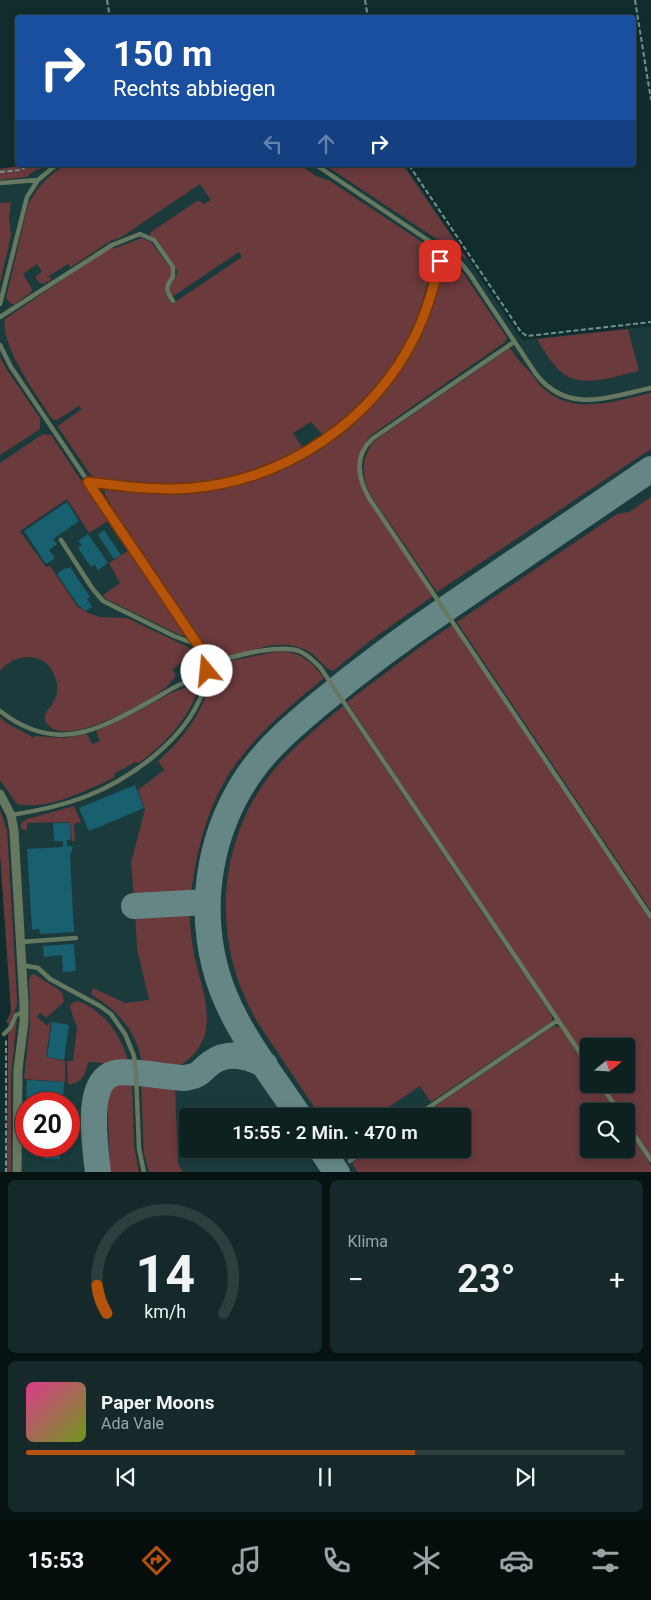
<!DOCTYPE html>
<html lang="de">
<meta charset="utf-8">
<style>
:root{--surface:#0d2121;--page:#16292a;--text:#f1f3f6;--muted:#9aa3a5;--line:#2d3e3f;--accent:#b45309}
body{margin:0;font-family:Roboto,sans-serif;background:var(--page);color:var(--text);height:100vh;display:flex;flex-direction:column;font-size:19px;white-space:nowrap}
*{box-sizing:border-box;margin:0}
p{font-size:16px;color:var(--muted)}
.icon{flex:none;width:28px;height:28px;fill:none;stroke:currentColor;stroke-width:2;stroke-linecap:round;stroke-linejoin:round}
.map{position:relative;height:1172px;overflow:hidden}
.side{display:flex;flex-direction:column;gap:8px;padding:8px;background:#071212;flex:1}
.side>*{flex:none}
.hud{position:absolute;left:15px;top:15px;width:621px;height:152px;border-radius:5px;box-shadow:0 2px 8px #0003,0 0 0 1px var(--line);background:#1a4fa0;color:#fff;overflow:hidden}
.needle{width:32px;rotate:72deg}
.controls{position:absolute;left:580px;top:1038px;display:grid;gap:10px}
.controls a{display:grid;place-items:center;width:55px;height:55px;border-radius:5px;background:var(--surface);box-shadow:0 2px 8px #0003,0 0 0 1px var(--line);font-size:25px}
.speed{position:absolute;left:15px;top:1092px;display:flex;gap:10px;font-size:25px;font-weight:700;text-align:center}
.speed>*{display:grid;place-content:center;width:65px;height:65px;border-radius:50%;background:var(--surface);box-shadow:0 2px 8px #0003,0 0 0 1px var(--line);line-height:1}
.speed .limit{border:8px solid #d22;background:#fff;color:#111}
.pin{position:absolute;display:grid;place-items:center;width:42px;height:42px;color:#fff;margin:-21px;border-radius:10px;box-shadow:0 2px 8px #0006}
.me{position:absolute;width:55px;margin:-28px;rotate:343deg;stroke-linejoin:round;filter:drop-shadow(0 0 4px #0008)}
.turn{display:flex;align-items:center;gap:18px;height:105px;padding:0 15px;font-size:22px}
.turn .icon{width:65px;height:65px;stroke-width:2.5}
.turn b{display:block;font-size:35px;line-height:42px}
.lanes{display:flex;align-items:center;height:48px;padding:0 15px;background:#0003;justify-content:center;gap:25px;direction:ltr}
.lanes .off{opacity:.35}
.big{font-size:38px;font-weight:600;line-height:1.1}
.side .widget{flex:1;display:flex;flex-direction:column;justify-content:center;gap:8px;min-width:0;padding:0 18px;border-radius:8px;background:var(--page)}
.side .dial{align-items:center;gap:0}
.dial svg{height:130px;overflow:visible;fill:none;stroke:var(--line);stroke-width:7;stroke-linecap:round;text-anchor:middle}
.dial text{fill:var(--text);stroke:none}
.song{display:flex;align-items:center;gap:15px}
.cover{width:60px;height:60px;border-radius:8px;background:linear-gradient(135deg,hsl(330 70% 55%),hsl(80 70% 35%))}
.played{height:5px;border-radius:2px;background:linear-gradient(90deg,var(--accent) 65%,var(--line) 65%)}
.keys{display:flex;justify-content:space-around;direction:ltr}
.heat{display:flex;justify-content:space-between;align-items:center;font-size:28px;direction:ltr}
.side .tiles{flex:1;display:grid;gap:8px;grid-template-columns:1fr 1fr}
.widget:last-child{grid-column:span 2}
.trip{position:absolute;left:179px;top:1108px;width:292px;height:50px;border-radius:5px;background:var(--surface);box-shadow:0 2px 8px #0003,0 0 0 1px var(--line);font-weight:600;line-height:50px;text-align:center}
.menu{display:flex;height:80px;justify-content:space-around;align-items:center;background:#050d0d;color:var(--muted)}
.menu .icon{width:35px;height:35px}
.menu .current{color:var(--accent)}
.menu b{font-size:22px;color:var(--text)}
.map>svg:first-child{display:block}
.built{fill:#1b3a3b;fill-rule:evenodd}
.green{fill:#6a3a3d}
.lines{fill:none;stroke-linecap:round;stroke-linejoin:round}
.taxiway{stroke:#668686;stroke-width:26}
.building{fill:#186070}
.path{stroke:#709292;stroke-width:2;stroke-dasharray:5 2.5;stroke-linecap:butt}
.lane{stroke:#677860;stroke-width:4.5}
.street{stroke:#677860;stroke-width:9}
.route-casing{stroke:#753606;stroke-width:12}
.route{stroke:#b45309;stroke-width:9}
</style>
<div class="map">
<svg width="651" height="1173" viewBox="0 0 651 1173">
<rect width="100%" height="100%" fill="#112c2c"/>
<path class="built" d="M35,165H405L522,340L651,326V1172H10V1036L18,1018L13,1015L9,980L0,830V176ZM589,1046H626V1084H589ZM26,1104H69V1146H26ZM589,1111H626V1149H589ZM188,1116H462V1149H188Z"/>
<path class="green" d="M24,165H48L31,173L27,177L0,180V169Z
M65,165H300L316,176L330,181L434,250C438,257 436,270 430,275C424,293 420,314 412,331C393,373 362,407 326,435L321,433L311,422L293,433L302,447V450C246,480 191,490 128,483C119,482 98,480 91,475C88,472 85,466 82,462C74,451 66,439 58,427L59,425L82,409L79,406L57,420H53C38,397 0,346 5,319L111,247L113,249L142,238L151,242L172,270L173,274C162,288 163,290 172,304L242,257L239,252L172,297C164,279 178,285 177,270L158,241L150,235L151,232L197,201H200L204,204L211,200L200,184L120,238L112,240L71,267L68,264L49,276L51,280L43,284L40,283L35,277L42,272L37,264L23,274L32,289L31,292L15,304H11L6,298L28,205C37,187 48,176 65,165Z
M325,165H403L468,260Z
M11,202L9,218L11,235L0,283V203Z
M446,261H451L463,273L507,338L505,342L370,436C353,458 356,475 368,498L433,596L370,641L333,671C325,668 321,662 315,656C305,648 292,644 279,645C262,645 231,658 217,656C213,655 210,653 207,650L117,515L105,495V490C111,487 117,489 123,491C143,494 164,495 184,493C319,483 414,393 443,263Z
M628,329L639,371C615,376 580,390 560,371C550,362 544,350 537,339Z
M510,348C515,356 520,362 527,369C533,375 537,383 544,389C575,416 615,401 651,393V449L437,592L371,496C361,475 360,461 374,441Z
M0,357L7,370L40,418V429L0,455Z
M43,434L51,435L108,521L89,533L67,499L20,531L46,567L50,566L77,606L88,613L100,617L127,618L190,648L193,655L185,660L184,658L182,660V662L173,669L176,676C171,682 166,688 160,692C140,706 67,747 48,725C38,715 52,708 55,699C58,692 58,684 55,677C46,651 16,652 0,671V463Z
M651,497V911L457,622L617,514L629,512Z
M128,551L186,634L182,636L106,599L103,595L120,583L109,563Z
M452,625L651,921V1157L626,1120V1111H621L602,1084H626V1046H589V1064L347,702L420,647Z
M280,651C301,652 312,662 324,678C295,702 265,726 242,756C210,795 197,846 191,894L134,898L131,863L145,809L138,790L164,770L158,761C174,747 187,732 198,713C209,695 208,671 229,661Z
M184,688L193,690L196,695C185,723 163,745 139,763L135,762L114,774L115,777L105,782C78,794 47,810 17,804L0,780V717C10,728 22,729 33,738L35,736L65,738L87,734L92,744L100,741L96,731L119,721L173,692Z
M343,706L552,1016V1021L431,1102L420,1086L383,1111L387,1116H320C304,1092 288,1068 272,1044C265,1033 257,1023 252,1012C211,936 218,838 274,770C294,746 319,726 343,706Z
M74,806L81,822L74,824L75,841H72L70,822L27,823V830L21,829V823L27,819Z
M0,810L7,830L17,999V1005L9,1024L6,1022L11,1012L0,855Z
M189,909C190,924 191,940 194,954C201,988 220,1028 192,1056C188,1060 181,1066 176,1067C168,1069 151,1065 142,1065C137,1030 119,1012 91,994L93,988L125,1003L149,1000L137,948L135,912Z
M34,974L62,992L64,1002L46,1018L40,1013L37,1017L47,1026L51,1021L46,1057L65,1061V1082L24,1079L30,1024L29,980L31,975Z
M78,1001C106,1012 122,1036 129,1065L88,1062C86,1074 82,1084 68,1084L67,1061H73L77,1028L70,1007L73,1002Z
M17,1018L11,1076V1172L7,1173L8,1035Z
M554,1026L560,1027L589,1070V1084H598L616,1111H589V1149H626V1127L651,1165V1172L358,1173L352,1163L373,1149H462V1116H440L434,1107Z
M132,1082L134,1146L139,1172H110L107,1094L117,1085Z
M141,1083L175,1085L178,1164L183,1172H149L144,1154Z"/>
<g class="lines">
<path class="taxiway" d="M134,906L207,902
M299,1116C268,1069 229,1023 215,967C198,901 211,829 250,773C269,746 294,725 319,704C361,669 404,637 450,606C517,560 584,515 651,469
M321,1149L337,1173
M98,1173C96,1149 83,1081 115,1073C128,1070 168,1077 184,1078C201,1076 200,1071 211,1063C228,1050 248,1056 265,1065"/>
</g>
<path class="building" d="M67,502L79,521L53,539L57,544L49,550L55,558L46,564L24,531Z
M104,530L121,555L114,559L98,535Z
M88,534L108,563L98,570L95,565L91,567L78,548L82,545L78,541Z
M70,567L90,597L87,599L92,607L86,611L78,605L57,574L66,568L67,569Z
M135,785L144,808L89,831L79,808Z
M53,823H70L71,840H67V846H73L70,856L74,932L40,934L39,929L32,930L27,849L63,847V841H54Z
M74,944L76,971L63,972L62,955L44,957L43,946Z
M52,1022L69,1025L64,1060L47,1057Z
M27,1080L64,1082L63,1104H26Z
M43,1146H60V1159H43Z"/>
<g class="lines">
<path class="path" d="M107,0L110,18
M365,0L368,18
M635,0L651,100
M409,165L521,332L527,336L651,322
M0,172L21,170L28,165
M6,1173V1040"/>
<path class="lane" d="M316,165L459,261L469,273L536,374C568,415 608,397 651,388
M0,183L38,180
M0,304L27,197L38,180L56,165
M0,317L112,245L140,234L154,240L173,267V277C165,287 166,291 173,301
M514,342L372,439C354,456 358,478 369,498L651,917
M0,345L11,367L198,645C210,665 208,683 198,703C188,724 172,741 154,756C109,793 68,806 11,815
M89,482C133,487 175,492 220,484C336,463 424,364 442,249
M61,540L92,588L103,601L174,636L198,645
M206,664C230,658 276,643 299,651C307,654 314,661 320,667L589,1066
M0,711C56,755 99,730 154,699C163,694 172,688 181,684C189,680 198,679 207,676
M21,942L76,938
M22,965L38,968L50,979L100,1006L111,1014L125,1034L134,1056L136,1074L139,1148L144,1173
M4,1034L10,1028L16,1015L24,1012
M600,1084L619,1111
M416,1116L558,1020
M626,1123L651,1160
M350,1161L367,1149"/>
<path class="street" d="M0,794L11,815L14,831L24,1003V1022L18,1069L17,1173"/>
</g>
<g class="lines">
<defs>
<path id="route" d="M207,671L206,664L198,645L88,482C123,486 156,491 191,488C287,480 374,420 416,334C427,311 434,286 440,261"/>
</defs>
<use href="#route" class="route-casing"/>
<use href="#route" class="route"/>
</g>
</svg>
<div class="controls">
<a><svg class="needle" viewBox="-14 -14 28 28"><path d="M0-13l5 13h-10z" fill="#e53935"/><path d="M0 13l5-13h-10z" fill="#9aa3a5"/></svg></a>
<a><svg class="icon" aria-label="search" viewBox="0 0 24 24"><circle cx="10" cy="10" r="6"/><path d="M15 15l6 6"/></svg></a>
</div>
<div class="speed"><div class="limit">20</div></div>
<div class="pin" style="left:440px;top:261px;background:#d93025"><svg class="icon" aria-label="arrive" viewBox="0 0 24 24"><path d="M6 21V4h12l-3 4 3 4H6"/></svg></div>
<svg class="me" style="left:207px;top:671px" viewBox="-20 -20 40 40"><circle r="19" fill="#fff"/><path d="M0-13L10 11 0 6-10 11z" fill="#b45309"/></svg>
<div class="trip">15:55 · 2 Min. · 470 m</div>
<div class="hud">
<div class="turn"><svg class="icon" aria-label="right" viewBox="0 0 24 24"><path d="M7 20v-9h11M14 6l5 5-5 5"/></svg><div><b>150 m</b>Rechts abbiegen</div></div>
<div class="lanes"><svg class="icon off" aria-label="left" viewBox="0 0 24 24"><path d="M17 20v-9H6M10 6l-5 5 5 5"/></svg><svg class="icon off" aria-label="ahead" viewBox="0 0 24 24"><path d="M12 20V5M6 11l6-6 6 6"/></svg><svg class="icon" aria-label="right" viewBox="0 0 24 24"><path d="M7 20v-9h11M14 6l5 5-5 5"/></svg></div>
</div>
</div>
<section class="side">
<div class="tiles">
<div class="widget dial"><svg viewBox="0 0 100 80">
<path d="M14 69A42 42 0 1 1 86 69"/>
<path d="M14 69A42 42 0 0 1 8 52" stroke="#b45309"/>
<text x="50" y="56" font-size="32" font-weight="700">14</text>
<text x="50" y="72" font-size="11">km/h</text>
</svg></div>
<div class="widget"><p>Klima</p>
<div class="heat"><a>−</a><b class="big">23°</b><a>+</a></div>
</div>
<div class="widget">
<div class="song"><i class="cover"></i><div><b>Paper Moons</b><p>Ada Vale</p></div></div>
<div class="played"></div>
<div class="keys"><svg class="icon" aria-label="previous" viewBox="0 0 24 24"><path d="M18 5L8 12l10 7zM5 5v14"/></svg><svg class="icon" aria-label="pause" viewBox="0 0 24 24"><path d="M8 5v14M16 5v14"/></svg><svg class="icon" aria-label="next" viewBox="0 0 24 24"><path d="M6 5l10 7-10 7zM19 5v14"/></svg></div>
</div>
</div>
</section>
<nav class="menu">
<b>15:53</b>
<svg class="icon current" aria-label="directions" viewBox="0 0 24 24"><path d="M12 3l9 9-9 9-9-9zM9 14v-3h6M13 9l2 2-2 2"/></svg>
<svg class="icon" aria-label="music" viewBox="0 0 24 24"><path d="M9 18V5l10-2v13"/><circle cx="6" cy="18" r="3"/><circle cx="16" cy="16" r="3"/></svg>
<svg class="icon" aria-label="phone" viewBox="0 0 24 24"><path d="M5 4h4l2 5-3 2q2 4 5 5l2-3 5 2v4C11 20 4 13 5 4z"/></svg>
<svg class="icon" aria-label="climate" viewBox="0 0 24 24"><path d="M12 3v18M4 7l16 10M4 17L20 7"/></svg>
<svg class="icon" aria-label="car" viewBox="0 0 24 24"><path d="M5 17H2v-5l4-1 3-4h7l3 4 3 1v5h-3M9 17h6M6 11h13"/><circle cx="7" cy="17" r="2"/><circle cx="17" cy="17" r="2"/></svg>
<svg class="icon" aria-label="filters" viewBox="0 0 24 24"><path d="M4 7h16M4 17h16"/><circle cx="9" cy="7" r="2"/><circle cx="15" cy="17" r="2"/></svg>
</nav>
